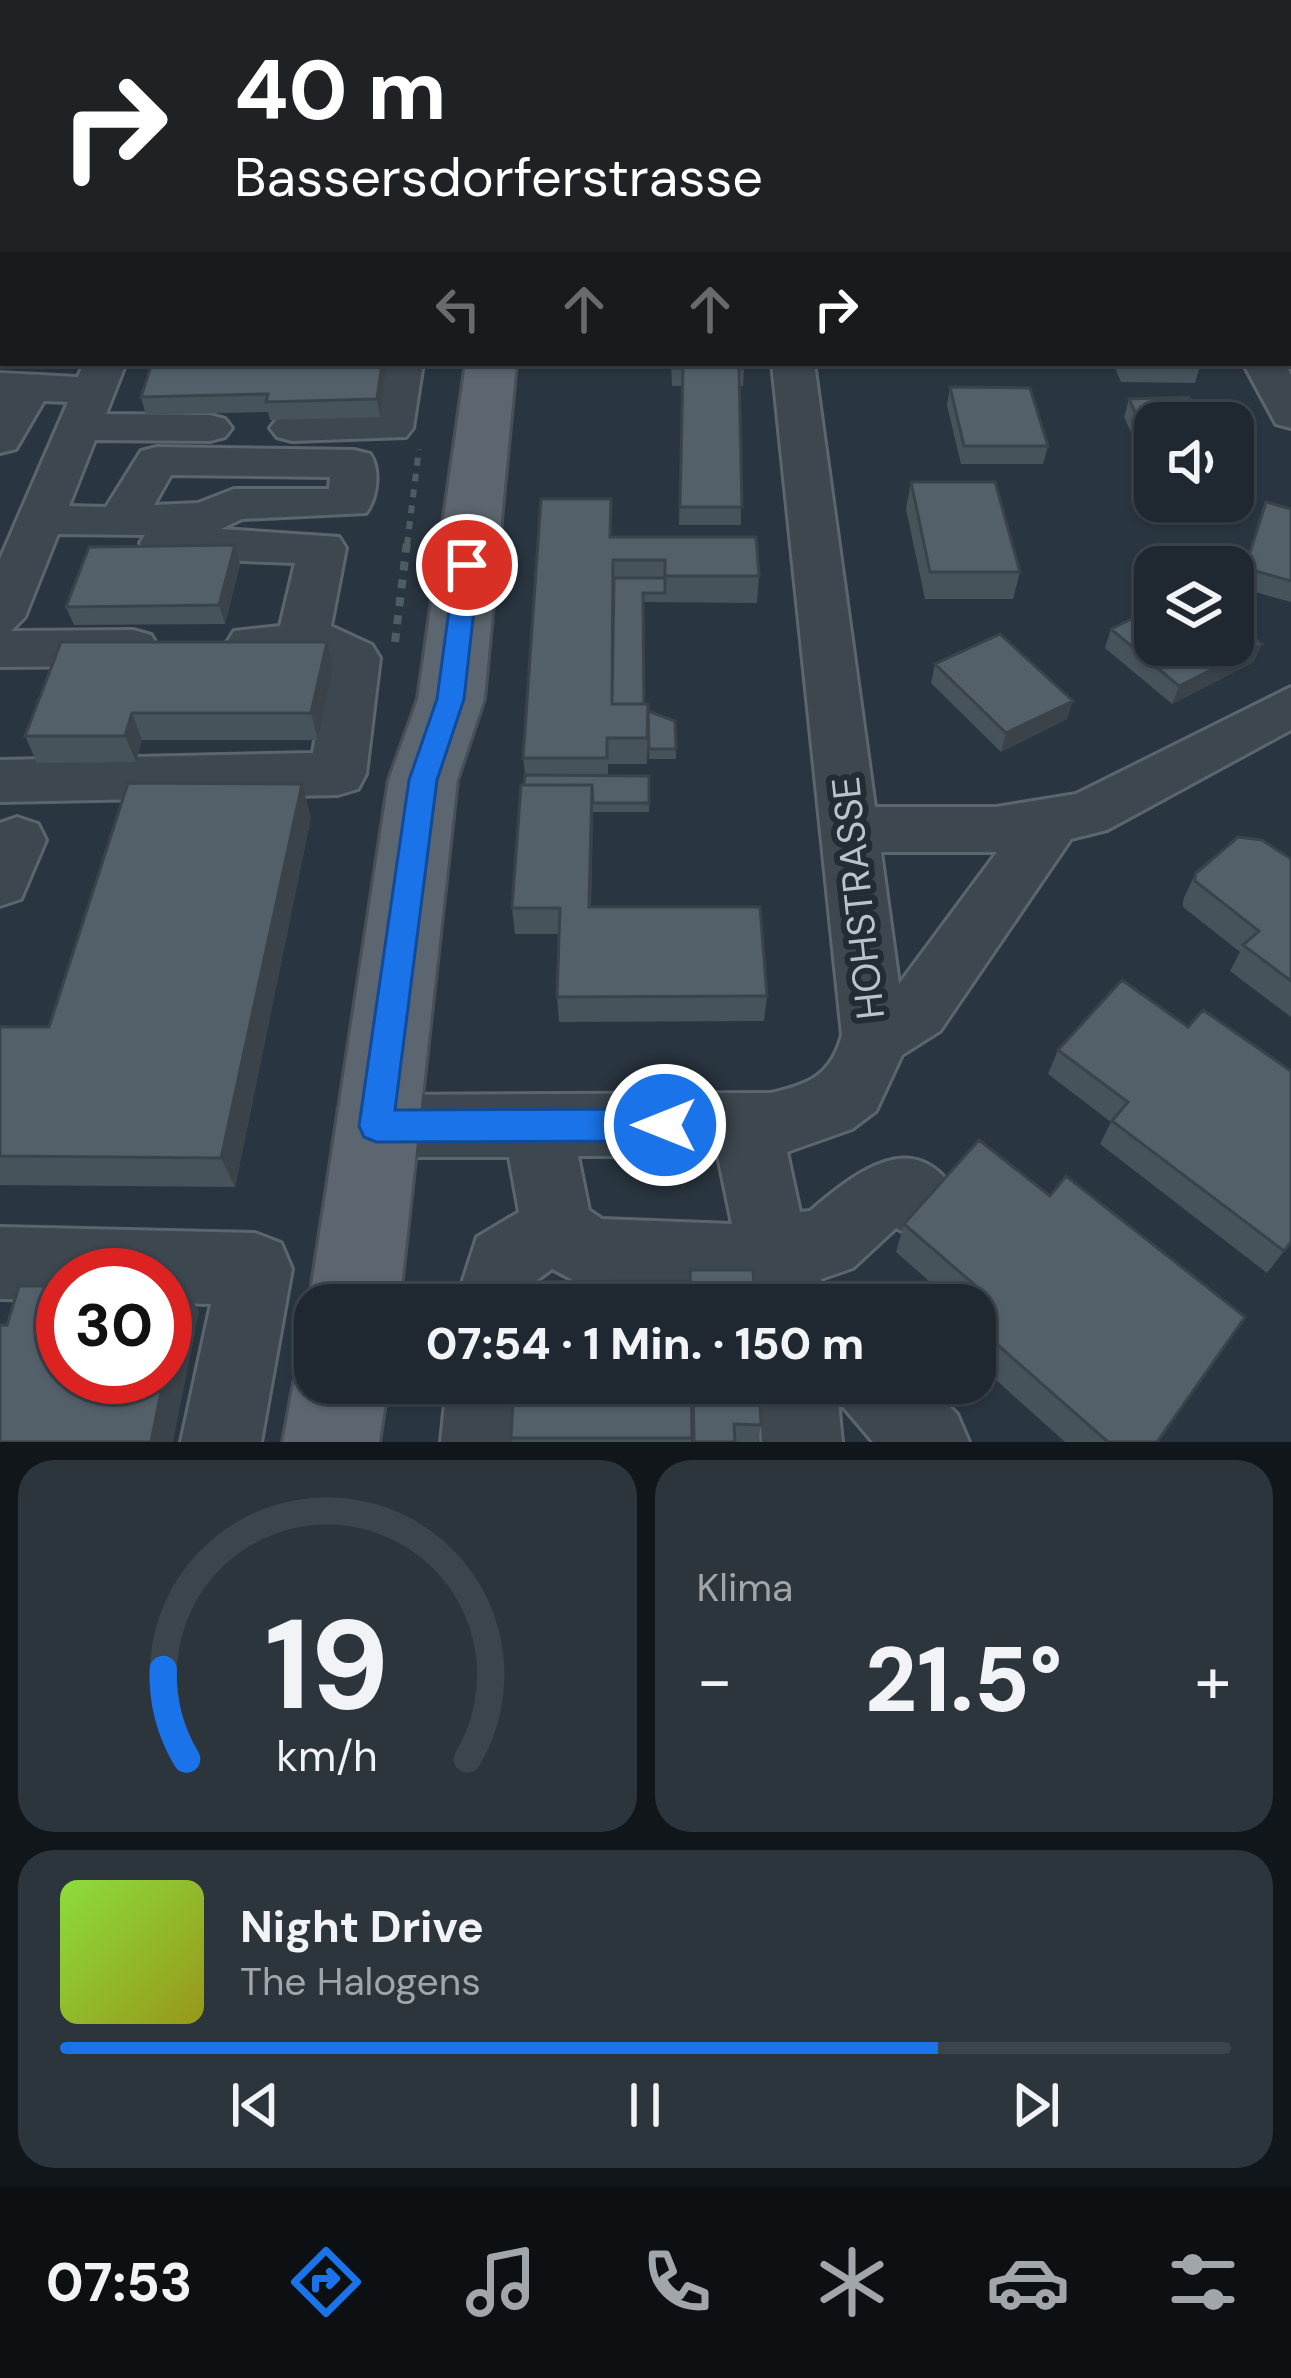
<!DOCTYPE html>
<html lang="de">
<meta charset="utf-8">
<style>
:root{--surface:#1f2830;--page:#2c343c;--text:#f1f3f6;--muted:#a1a6ab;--line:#3c444c;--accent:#1a73e8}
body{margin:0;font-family:"DM Sans",sans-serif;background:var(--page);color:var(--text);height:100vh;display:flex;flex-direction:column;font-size:45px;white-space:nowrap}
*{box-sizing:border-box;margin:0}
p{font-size:39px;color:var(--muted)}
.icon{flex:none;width:66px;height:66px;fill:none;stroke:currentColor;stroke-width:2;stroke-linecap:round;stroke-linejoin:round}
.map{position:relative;height:1442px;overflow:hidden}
.drawer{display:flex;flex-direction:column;gap:18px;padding:18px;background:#11161a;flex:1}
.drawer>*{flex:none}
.guide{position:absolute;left:0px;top:0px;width:1293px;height:366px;box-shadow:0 3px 9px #0004,0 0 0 3px var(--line);background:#202124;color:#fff;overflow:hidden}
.buttons{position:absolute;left:1134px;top:402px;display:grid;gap:24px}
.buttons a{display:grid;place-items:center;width:120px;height:120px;border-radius:24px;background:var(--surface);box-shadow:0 3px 9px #0004,0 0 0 3px var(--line);font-size:60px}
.speed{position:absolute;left:36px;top:1248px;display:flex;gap:24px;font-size:60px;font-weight:700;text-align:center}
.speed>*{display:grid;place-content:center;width:156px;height:156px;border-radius:50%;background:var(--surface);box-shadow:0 3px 9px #0004,0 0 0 3px var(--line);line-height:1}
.speed .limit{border:18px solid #d22;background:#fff;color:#111}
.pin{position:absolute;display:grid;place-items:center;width:102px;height:102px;color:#fff;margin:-51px;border:6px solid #fff;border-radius:50%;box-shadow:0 3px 12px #0007}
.me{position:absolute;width:132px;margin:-66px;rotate:270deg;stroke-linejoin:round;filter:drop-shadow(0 0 9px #0008)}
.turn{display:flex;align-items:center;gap:42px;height:252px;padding:0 36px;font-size:54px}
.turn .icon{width:156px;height:156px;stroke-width:2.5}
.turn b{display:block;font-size:84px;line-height:102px}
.lanes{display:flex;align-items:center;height:114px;padding:0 36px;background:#0003;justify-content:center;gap:60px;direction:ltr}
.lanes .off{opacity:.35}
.big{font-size:90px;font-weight:800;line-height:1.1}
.drawer .tile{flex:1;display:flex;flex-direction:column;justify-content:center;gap:18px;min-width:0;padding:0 42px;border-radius:36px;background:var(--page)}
.drawer .dial{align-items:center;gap:0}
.dial svg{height:312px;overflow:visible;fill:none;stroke:var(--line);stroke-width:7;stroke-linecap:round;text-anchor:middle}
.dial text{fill:var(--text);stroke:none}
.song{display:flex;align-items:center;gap:36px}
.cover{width:144px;height:144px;border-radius:18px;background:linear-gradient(135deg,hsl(90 70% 55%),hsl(60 70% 35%))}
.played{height:12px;border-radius:6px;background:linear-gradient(90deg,var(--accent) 75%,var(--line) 75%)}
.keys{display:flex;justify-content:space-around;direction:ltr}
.heat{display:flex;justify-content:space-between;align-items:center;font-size:66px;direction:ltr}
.drawer .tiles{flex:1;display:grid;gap:18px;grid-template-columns:1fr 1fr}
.tile:last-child{grid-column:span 2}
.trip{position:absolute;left:294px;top:1284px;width:702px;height:120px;border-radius:36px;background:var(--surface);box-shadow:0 3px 9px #0004,0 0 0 3px var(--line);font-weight:800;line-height:120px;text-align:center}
.dock{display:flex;height:192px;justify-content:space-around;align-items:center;background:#0c1013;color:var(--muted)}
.dock .icon{width:84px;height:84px}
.dock .current{color:var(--accent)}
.dock b{font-size:54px;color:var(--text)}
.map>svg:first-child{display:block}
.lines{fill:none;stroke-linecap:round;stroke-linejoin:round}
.minor-casing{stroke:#5b656d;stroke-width:6}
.major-casing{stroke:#475059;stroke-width:6}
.path-far1{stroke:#4c5f60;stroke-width:6;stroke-dasharray:8 8;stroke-linecap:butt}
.path{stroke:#4c5f60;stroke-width:8;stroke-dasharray:9 9;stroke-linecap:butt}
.minor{fill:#3d4750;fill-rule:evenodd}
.major{fill:#5c6670;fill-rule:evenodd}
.wall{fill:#47535b}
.shaded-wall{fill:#3a434a}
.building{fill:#53606a;stroke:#3a434a;stroke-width:3}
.route{fill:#1a73e8;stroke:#114b97;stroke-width:3}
.labels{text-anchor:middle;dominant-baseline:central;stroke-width:12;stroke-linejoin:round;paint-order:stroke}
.street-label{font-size:39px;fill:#bac2ca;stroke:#222c35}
</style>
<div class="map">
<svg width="1291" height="1442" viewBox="0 0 1291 1442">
<rect width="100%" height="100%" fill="#293540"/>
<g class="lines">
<defs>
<path id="minor" d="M7,0H39L42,3H9Z
M729,0H757L758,3H728Z
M1091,0H1119L1121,3H1091Z
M0,234H3V256H0Z
M0,324H3V348H0Z
M84,363H126L106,414L210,415L225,419L232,428L225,437L210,441L95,440L69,506L106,507L141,451L157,447L354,450L370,454C381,470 377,498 366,513L242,519L221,529L339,537L346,548L331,626L372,645L380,658L366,774L358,789L338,795L0,802V760L313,753L327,665L234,657L226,644L234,631L280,626L295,563L164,558L147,554L140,543L145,535L58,534L25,617L11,631L133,630L151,635L159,648L151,661L133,666L0,667V559L68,402L44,401L16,449L0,453V373L78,377ZM171,475L330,477L329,489H234L198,503L154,505Z
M381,363H423L413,428L406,437L292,441L277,437L270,428L277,419L372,415Z
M772,363H814L875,807H996L1076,794L1291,687V730L1107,830L1071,839L940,1031L902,1055L876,1111L852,1129L787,1152L800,1212L810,1211C866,1163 926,1121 966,1213L955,1237L930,1247L896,1228L853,1268L821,1279L829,1305H755L751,1292L592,1290L552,1269L532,1284L529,1305H455L477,1237L519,1212L509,1157H376L352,1148L342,1126L352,1104L376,1095L771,1093C810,1084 831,1075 842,1035ZM881,852H997L899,984ZM578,1156H718L732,1224L602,1219L589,1210Z
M1243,363H1285L1291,375V428L1276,424Z
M17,817L38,824L46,840L21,899L0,906V823Z
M0,1227L255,1233L281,1243L292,1269L261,1442H181L211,1304L165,1303V1275H63V1300L0,1299Z
M447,1383H525L521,1442H441Z
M759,1383H925L957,1414L969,1442H873L838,1401L842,1442H762Z"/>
<path id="major" d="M496,0H532V3H496Z
M466,363H516L484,699L457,780L399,1305H315V1321L309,1305L389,780L418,699Z
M315,1347V1383H388L379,1442H283L294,1383L308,1350Z"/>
</defs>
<use href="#minor" class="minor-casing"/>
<use href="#major" class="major-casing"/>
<path class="path-far1" d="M407,545L419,449"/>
<path class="path" d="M395,642L407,542"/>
<use href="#minor" class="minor"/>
<use href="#major" class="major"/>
</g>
<path class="wall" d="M111,0H180L178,3H111Z
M250,0H319L318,3H250Z
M1142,0H1198V3H1143Z
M1262,0H1291V9L1290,3H1263Z
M0,10H3V236H0Z
M0,258H3V329H0Z
M671,363H744L743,386H739L741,525H679L682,386H672Z
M1113,363H1201L1195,383L1121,382Z
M386,371L380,417L270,420L268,412L146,415L141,397Z
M950,387L1048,446L1043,464H961L947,405Z
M1129,399L1155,423V454L1141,455L1124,417Z
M911,482L1020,572L1013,599H925L906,509Z
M1266,502L1291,509V602L1237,587Z
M612,537L759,576L757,603L643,602L644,704L648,711L675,721L676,759H649L648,730L647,764H608V775L649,776V812H593L591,907L767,996L764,1021L559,1022L557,997L559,934H515L512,908L525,775L523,758Z
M240,564L225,624L74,625L66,607Z
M1111,629L1254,662L1172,704L1105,648Z
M935,664L1067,719L1001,752L931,683Z
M333,669L318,740H142L136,762L37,763L25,736Z
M311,817L235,1187L0,1185V1027H49Z
M1291,859V1017L1230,971L1240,952L1183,907V900L1195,874Z
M1122,980L1291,1242L1267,1273L1100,1144L1111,1122L1048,1074L1058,1050Z
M904,1224L1157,1442H1065L975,1361V1305H956L896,1252Z
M514,1383H759L761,1425L758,1442H692L691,1416V1442H512Z"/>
<path class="shaded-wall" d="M382,363H385L386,371L380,417L377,399Z
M235,545L240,564L225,624L219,605Z
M327,642L333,669L318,740L311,713Z
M1262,644L1254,662L1172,704L1179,686Z
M1073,701L1067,719L1001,752L1006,733Z
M132,713L142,740L136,762L125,736Z
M302,784L311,817L235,1187L221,1158Z
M592,785L593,812L590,933L589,907Z
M184,1285L199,1312L173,1442H151Z"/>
<path class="building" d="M111,0H168L111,1Z
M394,0H443L442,3H393Z
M564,0H595L594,3H563Z
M665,0H713L714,3H665Z
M880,0H925V3H879Z
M973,0H1017V3L973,2Z
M791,1L825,2L791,3Z
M0,10H3V194H0Z
M1290,207H1291V256H1290Z
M0,258H3V311H0Z
M152,363H382L377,399L266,402L268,394L141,397Z
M672,363H744V368H739L742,507H680L683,368H672Z
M950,387L1030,388L1048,446H964Z
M1189,397L1203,423H1155V436H1146L1129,399Z
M911,482H995L1020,572H930Z
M541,499H611L610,537H756L759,576H665V560H613L612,704H648L647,738H607V758H523Z
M1266,502L1291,509V581L1245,568Z
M235,545L219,605L66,607L89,547Z
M614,578H665V593H643L644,704H612Z
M1155,608V645H1233V622L1262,644L1179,686L1111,629Z
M1000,634L1073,701L1006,733L935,664Z
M61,642H327L311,713H132L125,736H25Z
M648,711L675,721L676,749H649Z
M525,775L649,776V803H593L592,785H524Z
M128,783L302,784L221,1158L0,1156V1027H49Z
M521,785H592L589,907H760L767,996L557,997L560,908H512Z
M1238,837L1262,840L1291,859V981L1243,945L1259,931L1195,881V874Z
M1122,980L1188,1027L1203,1010L1291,1071V1242L1284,1251L1112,1121L1128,1102L1058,1050Z
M979,1140L1050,1196L1066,1176L1245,1317L1157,1442H1108L975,1325V1305H960L976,1286L904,1224Z
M690,1270H753L755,1305H691Z
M689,1281V1305H518L520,1282Z
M165,1285H184L165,1374Z
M19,1286H63V1377H164L151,1442H0V1325H7Z
M514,1383H691L692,1438H511Z
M693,1383H759L761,1425L734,1424L735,1442H694Z"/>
<path class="route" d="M467,557L479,565L464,699L437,780L395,1110L665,1109L678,1114L683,1125L678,1137L665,1141L376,1142L364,1137L359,1126L409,780L437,699L455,565Z"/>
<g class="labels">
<g class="street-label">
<text transform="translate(858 898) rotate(-96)">HOHSTRASSE</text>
</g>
</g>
</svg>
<div class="buttons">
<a><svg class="icon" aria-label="sound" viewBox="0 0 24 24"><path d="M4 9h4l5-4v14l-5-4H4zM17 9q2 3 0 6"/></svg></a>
<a><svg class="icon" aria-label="layers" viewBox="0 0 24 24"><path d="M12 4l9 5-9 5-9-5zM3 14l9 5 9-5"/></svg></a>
</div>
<div class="speed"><div class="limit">30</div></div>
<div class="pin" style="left:467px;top:565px;background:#d93025"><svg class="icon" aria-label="arrive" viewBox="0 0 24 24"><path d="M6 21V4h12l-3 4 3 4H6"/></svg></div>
<svg class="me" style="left:665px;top:1125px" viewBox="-20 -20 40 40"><circle r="17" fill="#1a73e8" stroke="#fff" stroke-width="3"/><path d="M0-11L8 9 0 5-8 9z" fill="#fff"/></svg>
<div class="trip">07:54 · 1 Min. · 150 m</div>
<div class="guide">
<div class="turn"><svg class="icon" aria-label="right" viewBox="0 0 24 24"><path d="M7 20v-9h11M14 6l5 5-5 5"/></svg><div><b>40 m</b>Bassersdorferstrasse</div></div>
<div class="lanes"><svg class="icon off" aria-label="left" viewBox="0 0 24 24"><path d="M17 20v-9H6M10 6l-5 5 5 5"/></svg><svg class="icon off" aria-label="ahead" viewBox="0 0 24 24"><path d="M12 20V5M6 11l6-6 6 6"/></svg><svg class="icon off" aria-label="ahead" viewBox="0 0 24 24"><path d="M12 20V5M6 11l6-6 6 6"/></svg><svg class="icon" aria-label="right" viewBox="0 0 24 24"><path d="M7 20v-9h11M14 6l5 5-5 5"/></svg></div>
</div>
</div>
<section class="drawer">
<div class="tiles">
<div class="tile dial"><svg viewBox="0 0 100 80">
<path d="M14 69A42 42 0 1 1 86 69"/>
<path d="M14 69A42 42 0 0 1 8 46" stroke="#1a73e8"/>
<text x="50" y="56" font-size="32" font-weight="700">19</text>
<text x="50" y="72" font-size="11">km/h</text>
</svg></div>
<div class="tile"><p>Klima</p>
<div class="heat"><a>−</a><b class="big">21.5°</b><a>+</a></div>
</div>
<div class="tile">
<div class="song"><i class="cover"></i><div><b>Night Drive</b><p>The Halogens</p></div></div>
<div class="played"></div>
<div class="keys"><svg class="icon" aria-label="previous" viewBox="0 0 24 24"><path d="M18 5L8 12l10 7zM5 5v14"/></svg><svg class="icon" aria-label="pause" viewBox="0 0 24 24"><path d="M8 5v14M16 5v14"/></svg><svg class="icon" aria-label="next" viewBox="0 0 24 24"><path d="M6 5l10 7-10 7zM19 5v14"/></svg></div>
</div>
</div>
</section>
<nav class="dock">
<b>07:53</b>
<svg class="icon current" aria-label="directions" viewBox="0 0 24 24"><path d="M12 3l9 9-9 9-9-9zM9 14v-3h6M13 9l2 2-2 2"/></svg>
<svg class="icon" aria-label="music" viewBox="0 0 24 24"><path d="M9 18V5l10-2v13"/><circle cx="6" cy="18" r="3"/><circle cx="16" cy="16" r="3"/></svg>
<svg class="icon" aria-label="phone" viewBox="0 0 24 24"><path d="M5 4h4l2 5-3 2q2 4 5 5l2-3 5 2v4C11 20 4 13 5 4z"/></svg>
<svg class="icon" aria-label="climate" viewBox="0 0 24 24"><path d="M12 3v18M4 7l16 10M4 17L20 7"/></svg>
<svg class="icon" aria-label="car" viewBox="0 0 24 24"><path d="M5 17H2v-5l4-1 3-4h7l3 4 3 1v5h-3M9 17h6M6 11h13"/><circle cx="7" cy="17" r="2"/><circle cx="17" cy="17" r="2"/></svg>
<svg class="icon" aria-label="filters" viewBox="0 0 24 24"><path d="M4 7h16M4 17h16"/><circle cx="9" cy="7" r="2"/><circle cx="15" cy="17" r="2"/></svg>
</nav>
